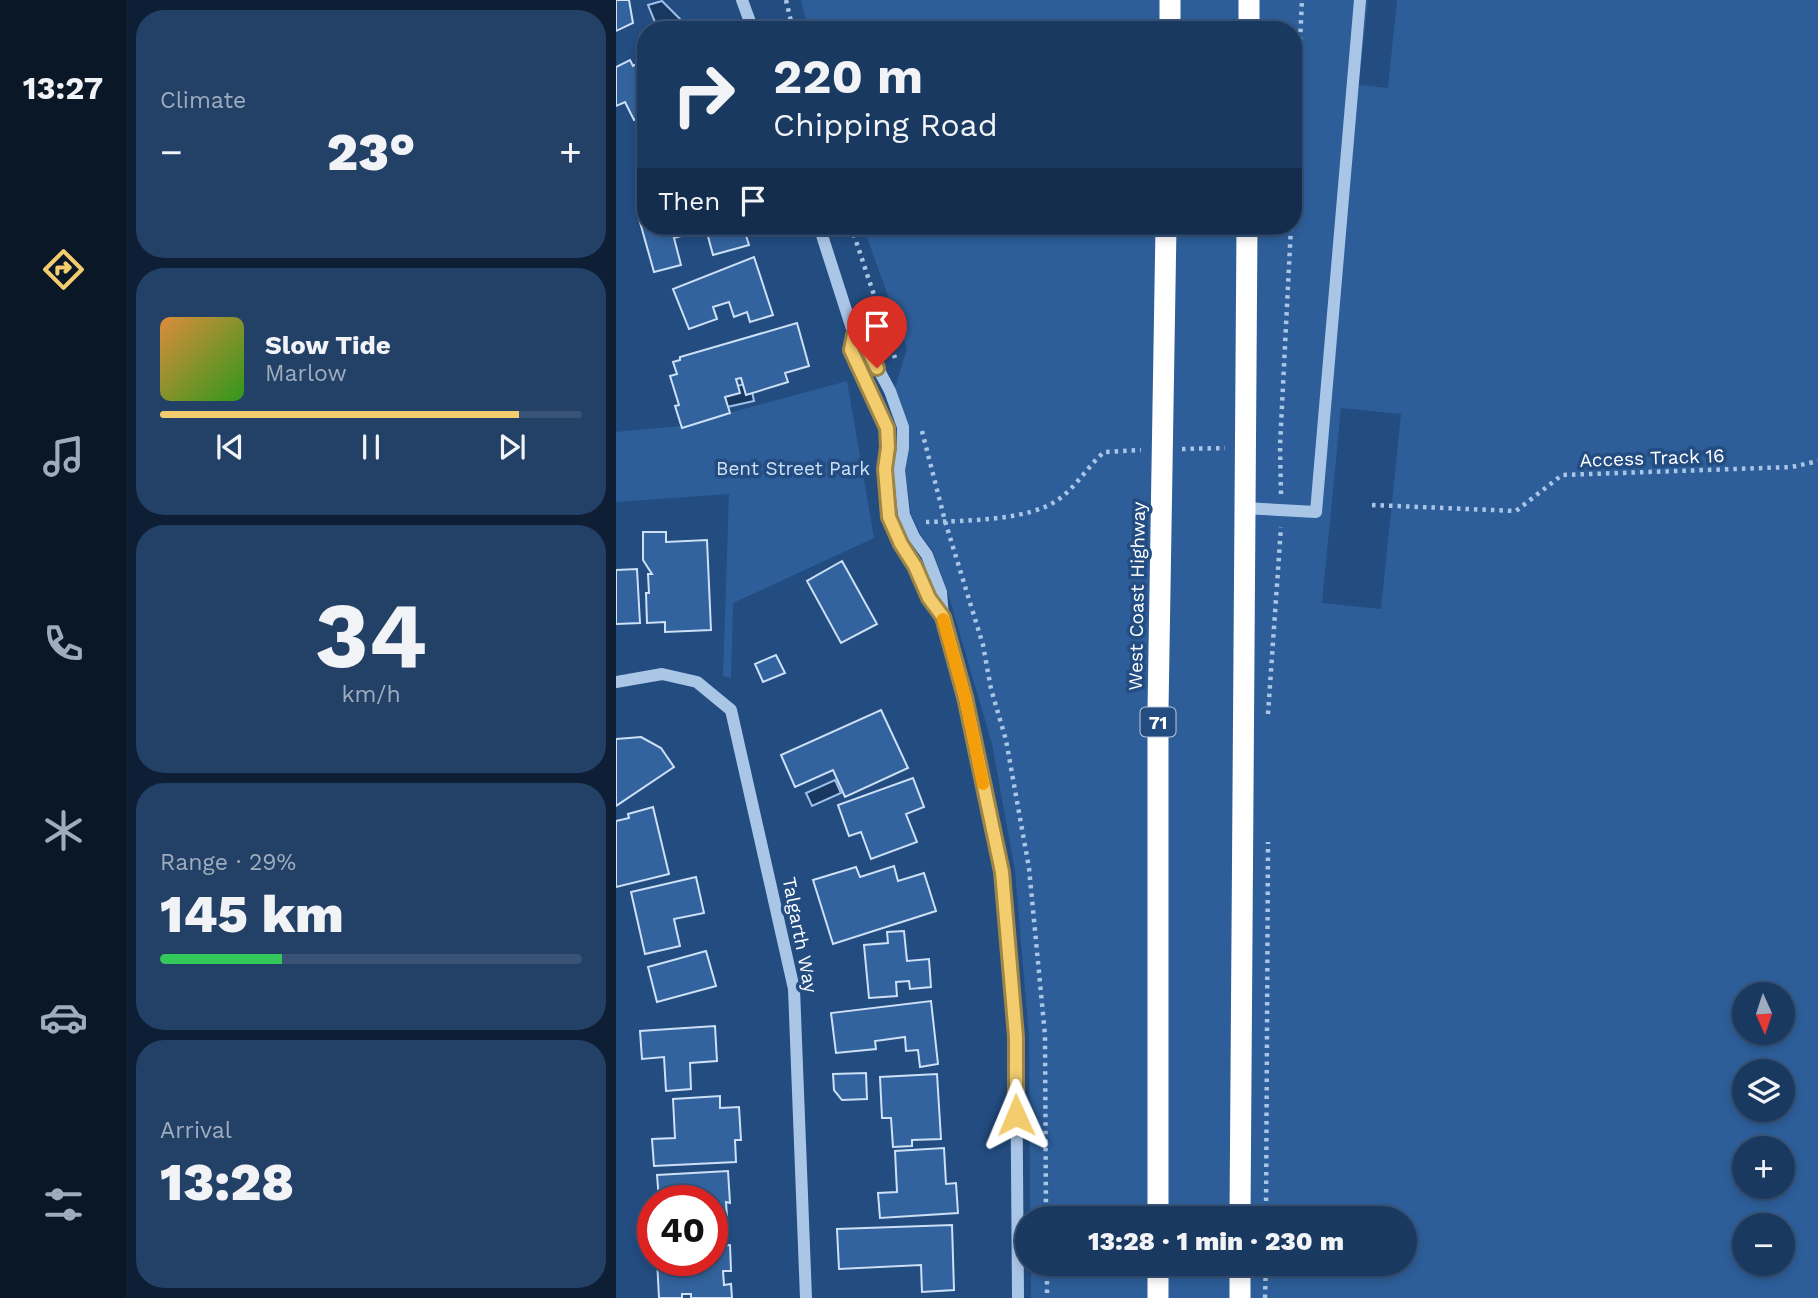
<!DOCTYPE html>
<meta charset="utf-8">
<style>
:root{--surface:#1a3961;--page:#234067;--text:#f1f3f6;--muted:#9facbd;--line:#385376;--accent:#f2cc6d}
body{margin:0;font-family:"Work Sans",sans-serif;background:var(--page);color:var(--text);height:100vh;display:flex;flex-direction:column;font-size:26px;white-space:nowrap}
*{box-sizing:border-box;margin:0}
p{font-size:23px;color:var(--muted)}
.icon{flex:none;width:38px;height:38px;fill:none;stroke:currentColor;stroke-width:2;stroke-linecap:round;stroke-linejoin:round}
.map{position:relative;flex:1;overflow:hidden}
.panel{display:flex;flex-direction:column;gap:10px;padding:10px;background:#0e1f35;width:490px}
.panel>*{flex:none}
.banner{position:absolute;left:21px;top:21px;width:665px;height:214px;border-radius:28px;box-shadow:0 4px 10px #0003,0 0 0 2px var(--line);background:#1a3961;color:var(--text);overflow:hidden}
.needle{width:46px;rotate:177deg}
.buttons{position:absolute;left:1116px;top:982px;display:grid;gap:14px}
.buttons a{display:grid;place-items:center;width:63px;height:63px;border-radius:50%;background:var(--surface);box-shadow:0 4px 10px #0003,0 0 0 2px var(--line);font-size:35px}
.speed{position:absolute;left:21px;top:1185px;display:flex;gap:14px;font-size:35px;font-weight:700;text-align:center}
.speed>*{display:grid;place-content:center;width:91px;height:91px;border-radius:50%;background:var(--surface);box-shadow:0 4px 10px #0003,0 0 0 2px var(--line);line-height:1}
.speed .limit{border:10px solid #d22;background:#fff;color:#111}
.pin{position:absolute;display:grid;place-items:center;width:60px;height:60px;color:#fff;margin:-72px -30px;border-radius:50% 50% 50% 0;rotate:-45deg;box-shadow:0 0 7px #0007}
.pin .icon{rotate:45deg}
.me{position:absolute;width:77px;margin:-38px;rotate:359deg;stroke-linejoin:round;filter:drop-shadow(0 0 5px #0008)}
.turn{display:flex;align-items:center;gap:24px;height:147px;padding:0 21px;font-size:32px}
.turn .icon{width:91px;height:91px;stroke-width:2.5}
.turn b{display:block;font-size:49px;line-height:60px}
.then{display:flex;align-items:center;height:66px;padding:0 21px;background:#0003;gap:14px;font-size:26px}
.big{font-size:52px;font-weight:800;line-height:1.1}
.panel .widget{flex:1;display:flex;flex-direction:column;justify-content:center;gap:10px;min-width:0;padding:0 24px;border-radius:28px;background:var(--page)}
.panel .dial{align-items:center;gap:0}
.dial b{font-size:91px;line-height:1}
.song{display:flex;align-items:center;gap:21px}
.cover{width:84px;height:84px;border-radius:10px;background:linear-gradient(135deg,hsl(30 70% 55%),hsl(110 70% 35%))}
.played{height:7px;border-radius:4px;background:linear-gradient(90deg,var(--accent) 85%,var(--line) 85%)}
.keys{display:flex;justify-content:space-around;direction:ltr}
.heat{display:flex;justify-content:space-between;align-items:center;font-size:38px;direction:ltr}
.charge{height:10px;border-radius:5px;background:linear-gradient(90deg,#34c759 29%,var(--line) 0)}
.trip{position:absolute;left:399px;top:1206px;width:402px;height:70px;border-radius:35px;background:var(--surface);box-shadow:0 4px 10px #0003,0 0 0 2px var(--line);font-weight:800;line-height:70px;text-align:center}
main{display:flex;flex:1;min-height:0}
.tabs{display:flex;flex-direction:column;width:126px;justify-content:space-around;align-items:center;background:#0a1727;color:var(--muted)}
.tabs .icon{width:49px;height:49px}
.tabs .on{color:var(--accent)}
.tabs b{font-size:32px;color:var(--text)}
.map>svg:first-child{display:block}
.green{fill:#2d5e99;fill-rule:evenodd}
.water{fill:#183761;stroke:#9ec0e8;stroke-width:2}
.building{fill:#33639e;stroke:#cde0f6;stroke-width:2}
.lines{fill:none;stroke-linecap:round;stroke-linejoin:round}
.path{stroke:#aac6e7;stroke-width:4.5;stroke-dasharray:3.5 5;stroke-linecap:butt}
.minor{stroke:#aac6e7;stroke-width:12}
.highway{stroke:#fff;stroke-width:21}
.route-casing{stroke:#9d8547;stroke-width:18}
.route{stroke:#f2cc6d;stroke-width:12}
.slow{stroke:#f59e0b;stroke-width:12}
.labels{text-anchor:middle;dominant-baseline:central;stroke-width:7;stroke-linejoin:round;paint-order:stroke}
.shield{fill:#234c81;stroke:#bdc9d9;stroke-width:2}
.shield-label{font-size:18px;font-weight:bold;fill:#fff}
.street-label{font-size:19px;fill:#fff;stroke:#234c81}
.park-label{font-size:19px;fill:#cde0f6;stroke:#234c81}
</style>
<main>
<nav class="tabs">
<b>13:27</b>
<svg class="icon on" aria-label="directions" viewBox="0 0 24 24"><path d="M12 3l9 9-9 9-9-9zM9 14v-3h6M13 9l2 2-2 2"/></svg>
<svg class="icon" aria-label="music" viewBox="0 0 24 24"><path d="M9 18V5l10-2v13"/><circle cx="6" cy="18" r="3"/><circle cx="16" cy="16" r="3"/></svg>
<svg class="icon" aria-label="phone" viewBox="0 0 24 24"><path d="M5 4h4l2 5-3 2q2 4 5 5l2-3 5 2v4C11 20 4 13 5 4z"/></svg>
<svg class="icon" aria-label="climate" viewBox="0 0 24 24"><path d="M12 3v18M4 7l16 10M4 17L20 7"/></svg>
<svg class="icon" aria-label="car" viewBox="0 0 24 24"><path d="M5 17H2v-5l4-1 3-4h7l3 4 3 1v5h-3M9 17h6M6 11h13"/><circle cx="7" cy="17" r="2"/><circle cx="17" cy="17" r="2"/></svg>
<svg class="icon" aria-label="filters" viewBox="0 0 24 24"><path d="M4 7h16M4 17h16"/><circle cx="9" cy="7" r="2"/><circle cx="15" cy="17" r="2"/></svg>
</nav>
<section class="panel">
<div class="widget"><p>Climate</p>
<div class="heat"><a>−</a><b class="big">23°</b><a>+</a></div>
</div>
<div class="widget">
<div class="song"><i class="cover"></i><div><b>Slow Tide</b><p>Marlow</p></div></div>
<div class="played"></div>
<div class="keys"><svg class="icon" aria-label="previous" viewBox="0 0 24 24"><path d="M18 5L8 12l10 7zM5 5v14"/></svg><svg class="icon" aria-label="pause" viewBox="0 0 24 24"><path d="M8 5v14M16 5v14"/></svg><svg class="icon" aria-label="next" viewBox="0 0 24 24"><path d="M6 5l10 7-10 7zM19 5v14"/></svg></div>
</div>
<div class="widget dial"><b>34</b><p>km/h</p></div>
<div class="widget"><p>Range · 29%</p><b class="big">145 km</b><div class="charge"></div></div>
<div class="widget"><p>Arrival</p><b class="big">13:28</b></div>
</section>
<div class="map">
<svg width="1202" height="1298" viewBox="0 0 1202 1298">
<rect width="100%" height="100%" fill="#234c81"/>
<path class="green" d="M185,0H752L743,85L772,88L781,0H1202V1298H415V1264H789V1218H414L413,1036L399,871L376,744L331,590L317,551L304,533L295,514L289,470L292,427L279,388L291,349L247,226H677V30H192ZM725,408L785,414L765,609L706,603ZM1129,994H1167V1032H1129ZM1129,1071H1167V1110H1129ZM1129,1148H1167V1186H1129ZM1129,1225H1167V1264H1129Z
M231,381L258,538L117,603L115,678L107,676L113,494L0,502V432L65,426Z"/>
<path class="water" d="M46,1L69,24L56,30H35L41,27L32,5Z
M134,383L138,401L111,407L107,389Z
M219,780L225,793L196,806L190,793Z"/>
<path class="building" d="M0,0H13L17,23L0,31Z
M30,59V115L18,120L9,102L0,106V67L14,60L17,66Z
M30,212V226H127L133,245L97,255L90,229L58,238L65,265L38,272L22,215Z
M138,257L157,315L134,322L131,312L118,317L113,302L97,307L101,319L73,329L57,289Z
M181,323L193,366L169,373L172,382L130,395L125,378L120,379L124,393L109,397L114,413L66,428L59,406L63,405L54,376L61,374L57,362L64,360V357Z
M27,532H50V542L91,540L95,630L49,632V622L31,623L30,593H33L32,574H36L27,560Z
M226,561L261,624L225,643L191,581Z
M21,569L24,623L0,624V570Z
M160,655L169,673L147,682L139,664Z
M265,710L292,768L229,797L217,770L179,787L165,755Z
M25,737L45,748L58,767L0,806V739Z
M297,778L308,807L290,814L301,842L255,859L245,832L233,836L222,805Z
M37,807L53,874L0,887V821L13,818L12,814Z
M278,866L282,881L308,873L320,911L217,944L197,880L240,867L244,877Z
M80,877L88,913L58,919L64,946L29,954L15,892Z
M288,931L291,961L313,959L315,987L294,989L293,981L280,982L281,996L253,998L248,945L272,943L271,932Z
M90,951L100,986L41,1002L32,967Z
M315,1001L322,1064L304,1067L302,1050L290,1051L289,1037L259,1041L260,1049L220,1053L215,1013Z
M99,1026L101,1061L74,1063L75,1089L50,1091L48,1057L26,1059L24,1031Z
M250,1073L251,1099L226,1100L218,1090L217,1074Z
M321,1074L325,1139L296,1140V1146L277,1147L275,1118H266L264,1077Z
M104,1096V1108L123,1107L125,1140H119L120,1162L38,1166L36,1139L59,1138L57,1099Z
M328,1148L330,1184L340,1183L342,1213L264,1218L262,1193L281,1192L279,1151Z
M112,1171L114,1203L110,1202L112,1232L96,1233V1200H43L41,1175Z
M336,1225L338,1290L306,1292L305,1265L223,1269L221,1229Z
M114,1245L115,1271H107L108,1285L115,1284L116,1298H75V1294H66V1298H43L41,1260H96V1246Z"/>
<g class="lines">
<path class="path" d="M170,0L177,30
M677,185L686,0
M235,226L279,358
M306,431L329,521L367,645L375,689L390,740L413,868L429,1035L430,1218
M566,449L609,448
M665,494L664,446L675,226
M756,505L900,511L946,475L1176,467L1202,461
M310,522C346,521 414,521 443,499C460,487 472,466 488,452L525,450
M652,714L665,527
M650,1218L652,842
M431,1264V1298
M649,1298L650,1264"/>
<path class="minor" d="M126,0L137,30
M203,226L238,335L235,350L271,428L272,447L269,469L273,517L285,544L299,566L313,598L327,617
M238,335L249,344L274,391L287,427V448L283,470L288,515L298,537L311,555L325,592L327,617L349,697L386,872L400,1037L402,1298
M628,508L700,512L744,0
M0,682L46,674L81,682L115,710L178,989L190,1298"/>
<path class="highway" d="M554,30V0
M633,30V0
M542,1218V710L550,226
M624,1218L631,226
M542,1264V1298
M624,1298V1264"/>
</g>
<g class="lines">
<defs>
<path id="route" d="M261,368L249,344L238,335L235,350L271,428L272,447L269,469L273,517L285,544L299,566L313,598L327,617L349,697L386,872L400,1037V1115"/>
</defs>
<use href="#route" class="route-casing"/>
<use href="#route" class="route"/>
<path class="slow" d="M327,619L349,697L367,784"/>
</g>
<g class="labels">
<rect class="shield" x="524.5" y="707.5" width="35" height="29" rx="5"/>
<g class="shield-label">
<text x="542" y="722">71</text>
</g>
<g class="street-label">
<text transform="translate(1036 458) rotate(-2)">Access Track 16</text>
<text transform="translate(521 596) rotate(-89)">West Coast Highway</text>
<text transform="translate(184 935) rotate(79)">Talgarth Way</text>
</g>
<g class="park-label">
<text x="177" y="468">Bent Street Park</text>
</g>
</g>
</svg>
<div class="buttons">
<a><svg class="needle" viewBox="-14 -14 28 28"><path d="M0-13l5 13h-10z" fill="#e53935"/><path d="M0 13l5-13h-10z" fill="#9facbd"/></svg></a>
<a><svg class="icon" aria-label="layers" viewBox="0 0 24 24"><path d="M12 4l9 5-9 5-9-5zM3 14l9 5 9-5"/></svg></a>
<a>+</a>
<a>−</a>
</div>
<div class="speed"><div class="limit">40</div></div>
<div class="pin" style="left:261px;top:368px;background:#d93025"><svg class="icon" aria-label="arrive" viewBox="0 0 24 24"><path d="M6 21V4h12l-3 4 3 4H6"/></svg></div>
<svg class="me" style="left:400px;top:1115px" viewBox="-20 -20 40 40"><path d="M0-17L14 15 0 8-14 15z" fill="#f2cc6d" stroke="#fff" stroke-width="4"/></svg>
<div class="trip">13:28 · 1 min · 230 m</div>
<div class="banner">
<div class="turn"><svg class="icon" aria-label="right" viewBox="0 0 24 24"><path d="M7 20v-9h11M14 6l5 5-5 5"/></svg><div><b>220 m</b>Chipping Road</div></div>
<div class="then">Then<svg class="icon" aria-label="arrive" viewBox="0 0 24 24"><path d="M6 21V4h12l-3 4 3 4H6"/></svg></div>
</div>
</div>
</main>
